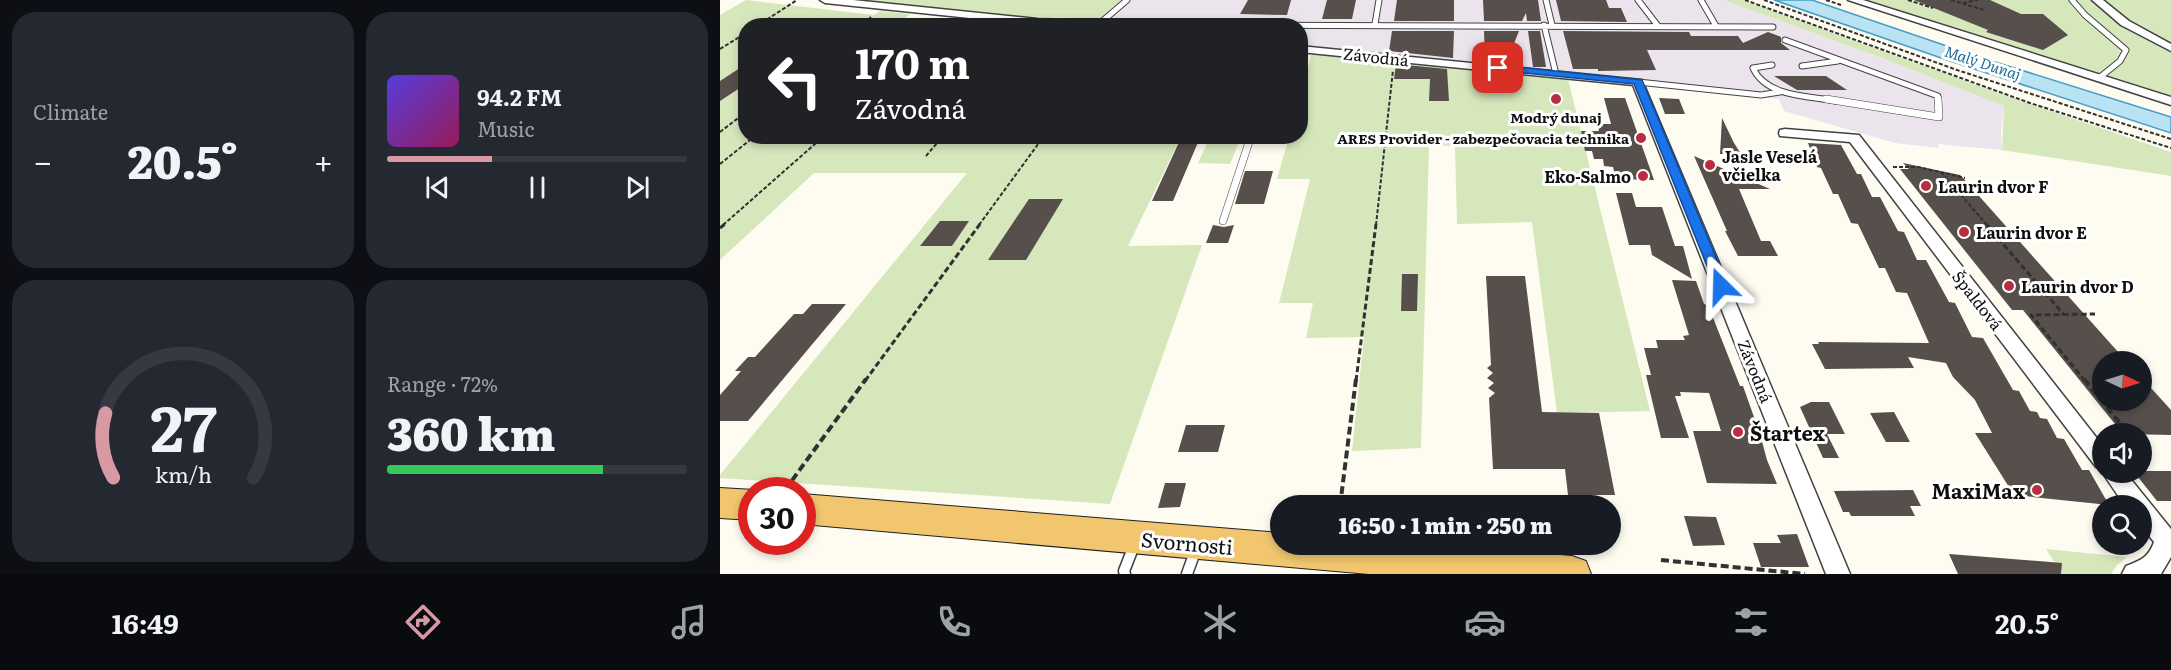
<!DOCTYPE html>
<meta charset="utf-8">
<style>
:root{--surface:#171b24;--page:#242831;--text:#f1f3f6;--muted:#9ea1a6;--line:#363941;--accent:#d79aa4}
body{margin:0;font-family:Literata,serif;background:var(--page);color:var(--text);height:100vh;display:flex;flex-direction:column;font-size:22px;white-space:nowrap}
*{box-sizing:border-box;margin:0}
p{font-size:20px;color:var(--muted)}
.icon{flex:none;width:33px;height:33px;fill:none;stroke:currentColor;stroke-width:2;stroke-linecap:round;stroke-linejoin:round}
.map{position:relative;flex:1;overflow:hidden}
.panel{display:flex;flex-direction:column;gap:12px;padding:12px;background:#0d0f14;width:720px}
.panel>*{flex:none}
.banner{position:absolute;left:18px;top:18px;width:570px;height:126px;border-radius:24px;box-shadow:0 3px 9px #0003;background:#202124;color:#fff;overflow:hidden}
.needle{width:39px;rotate:94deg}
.buttons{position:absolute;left:1372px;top:351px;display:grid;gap:12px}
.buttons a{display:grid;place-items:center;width:60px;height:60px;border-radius:50%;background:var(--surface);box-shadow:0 3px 9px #0003;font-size:30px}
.speed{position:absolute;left:18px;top:477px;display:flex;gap:12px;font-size:30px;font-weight:700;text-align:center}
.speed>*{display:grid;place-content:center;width:78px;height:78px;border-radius:50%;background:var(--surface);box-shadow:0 3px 9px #0003;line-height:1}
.speed .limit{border:9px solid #d22;background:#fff;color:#111}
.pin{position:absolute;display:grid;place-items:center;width:51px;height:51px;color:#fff;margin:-26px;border-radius:12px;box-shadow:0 3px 9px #0006}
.me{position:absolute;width:66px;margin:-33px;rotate:338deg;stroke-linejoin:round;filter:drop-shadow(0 0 4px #0008)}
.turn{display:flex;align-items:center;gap:21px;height:126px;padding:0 18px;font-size:27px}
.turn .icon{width:78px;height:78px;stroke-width:2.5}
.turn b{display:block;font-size:42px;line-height:51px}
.big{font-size:45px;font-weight:800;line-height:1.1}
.panel .widget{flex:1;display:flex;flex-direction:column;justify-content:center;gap:9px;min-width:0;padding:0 21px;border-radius:24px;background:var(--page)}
.panel .dial{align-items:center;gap:0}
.dial svg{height:156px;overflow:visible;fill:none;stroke:var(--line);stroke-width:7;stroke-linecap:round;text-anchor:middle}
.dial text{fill:var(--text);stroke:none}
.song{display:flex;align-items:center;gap:18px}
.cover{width:72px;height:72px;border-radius:9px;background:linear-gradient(135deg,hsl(250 70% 55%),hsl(330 70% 35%))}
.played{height:6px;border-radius:3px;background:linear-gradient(90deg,var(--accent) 35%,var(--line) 35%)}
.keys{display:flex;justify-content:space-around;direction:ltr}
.heat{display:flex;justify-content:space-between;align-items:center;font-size:33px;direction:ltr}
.charge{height:9px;border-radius:4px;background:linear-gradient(90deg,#34c759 72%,var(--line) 0)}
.panel .tiles{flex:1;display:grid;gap:12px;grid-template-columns:repeat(2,1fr)}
.trip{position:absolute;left:550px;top:495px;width:351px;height:60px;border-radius:30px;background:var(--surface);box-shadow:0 3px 9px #0003;font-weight:800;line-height:60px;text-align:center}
.tabs{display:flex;height:96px;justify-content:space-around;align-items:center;background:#090b0e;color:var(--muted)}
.tabs .icon{width:42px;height:42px}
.tabs .current{color:var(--accent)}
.tabs b{font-size:27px;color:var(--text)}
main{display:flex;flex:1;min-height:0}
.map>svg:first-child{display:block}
.industrial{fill:#ebe4ed}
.green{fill:#d6e7bc}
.water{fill:#b9e2f3;stroke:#449dc6;stroke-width:1.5}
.building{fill:#574f4c}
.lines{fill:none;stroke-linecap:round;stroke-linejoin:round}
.service-far2-casing{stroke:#424242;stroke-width:7}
.service-far1-casing{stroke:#424242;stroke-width:8}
.service-casing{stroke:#424242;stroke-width:13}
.minor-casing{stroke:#424242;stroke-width:3}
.primary-casing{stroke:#202020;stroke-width:2}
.path-far2{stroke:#313131;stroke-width:2;stroke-dasharray:4 2;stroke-linecap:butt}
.path-far1{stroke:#313131;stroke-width:3;stroke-dasharray:6 3;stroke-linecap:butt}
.path{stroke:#313131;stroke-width:4;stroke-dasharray:8 4;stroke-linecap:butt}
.service-far2{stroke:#fff;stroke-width:5}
.service-far1{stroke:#fff;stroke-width:7}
.service{stroke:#fff;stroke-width:10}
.minor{fill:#fff;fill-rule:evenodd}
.primary{fill:#f1c66f;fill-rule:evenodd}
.route{fill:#1a73e8;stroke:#114b97;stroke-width:1.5}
.poi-dot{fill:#b82e40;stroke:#fff;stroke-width:2}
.labels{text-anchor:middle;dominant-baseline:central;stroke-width:6;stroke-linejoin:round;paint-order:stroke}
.far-poi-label{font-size:14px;font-weight:bold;fill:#0f0f0f;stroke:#fff}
.far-water-label{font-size:15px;font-style:italic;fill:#1e6f9a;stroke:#fff}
.street-label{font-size:16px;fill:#0f0f0f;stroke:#fff}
.poi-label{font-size:16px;font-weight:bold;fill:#0f0f0f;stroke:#fff;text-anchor:start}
.near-poi-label{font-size:20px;font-weight:bold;fill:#0f0f0f;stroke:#fff;text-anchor:start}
.near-street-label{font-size:20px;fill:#0f0f0f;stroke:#fff}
</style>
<main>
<section class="panel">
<div class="tiles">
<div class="widget"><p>Climate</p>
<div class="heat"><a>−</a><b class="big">20.5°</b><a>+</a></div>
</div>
<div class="widget">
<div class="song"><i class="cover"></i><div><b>94.2 FM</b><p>Music</p></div></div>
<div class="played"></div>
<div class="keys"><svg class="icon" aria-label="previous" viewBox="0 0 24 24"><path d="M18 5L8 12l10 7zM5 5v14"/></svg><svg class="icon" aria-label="pause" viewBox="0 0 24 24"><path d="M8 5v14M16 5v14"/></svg><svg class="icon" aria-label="next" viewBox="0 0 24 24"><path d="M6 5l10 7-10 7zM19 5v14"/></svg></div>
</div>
<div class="widget dial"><svg viewBox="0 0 100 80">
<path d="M14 69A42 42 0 1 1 86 69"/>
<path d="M14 69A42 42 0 0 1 10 36" stroke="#d79aa4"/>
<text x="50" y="56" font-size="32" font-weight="700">27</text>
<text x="50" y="72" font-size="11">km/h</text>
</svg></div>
<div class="widget"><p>Range · 72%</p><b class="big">360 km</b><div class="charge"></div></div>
</div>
</section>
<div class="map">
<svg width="1451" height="574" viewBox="0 0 1451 574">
<rect width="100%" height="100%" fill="#fefbf1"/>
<path class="industrial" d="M401,0H1003L1159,57L1284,106L1281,133L1282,150L1218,144L1219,148L1175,143L1064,111L1059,99L925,84L907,77L581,45L580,26L572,25V21L379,19Z"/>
<path class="green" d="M26,0L154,15L160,11L190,14L185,18L250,25L26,26V136L461,137L408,246L482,245L390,504L0,478V475L247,173H94L0,260V15Z
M142,0H401L379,19L296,16Z
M1003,0H1023L1270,90L1451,152V176L1282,150L1284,106L1159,57Z
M1139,0H1451V97Z
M592,53L848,79L930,411L837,413L812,222L737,224L735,146L709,145L701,448L632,451L644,337L586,338L593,303H559L590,179H557L569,137L580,136L581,95Z
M490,137H521L510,164L478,163Z
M1326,549L1407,557L1397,565L1391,574H1342Z"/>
<path class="water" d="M1054,0H1092L1256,56L1451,117V133L1227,60Z"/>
<path class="building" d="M528,0H571L567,15L520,14Z
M607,0H636L632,19H602Z
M677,0H734V21H674Z
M763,0H818L821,21H807L806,13L802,21H764Z
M836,0H886L889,8H901L907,22L841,21Z
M1194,0H1270L1301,14H1323L1348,35L1323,50L1266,32L1268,30Z
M672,31H734L733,58L669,51Z
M764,31H799L787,61L765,59Z
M808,31H820L826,67H813Z
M843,31L969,32L971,36H1018L1023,43L1048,32L1061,37V43L1070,50H927L936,70L878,71V69H853Z
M26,64V84L0,101V81Z
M676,64L727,69L729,101H709L710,79H674Z
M1054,76H1106L1127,90H1077Z
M884,98H905L934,180L896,179L893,167L884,166L883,159H874L872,151H865L861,131H879L877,124H891Z
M939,98L959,99L965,114H945Z
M1002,118L1014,143L1021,154H1000Z
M460,140H479L453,201H432Z
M1088,143L1121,145L1137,174H1141L1152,197H1160L1178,231L1184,232L1197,260H1206L1229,302L1235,303L1252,337L1263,338L1293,390L1299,391L1310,411L1317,412L1320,418L1327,419L1337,438L1344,439L1362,470H1369L1389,505L1294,495L1255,433H1272L1255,400L1233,377L1226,363L1188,357L1194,368L1105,369L1092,344H1099L1098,342L1209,343L1187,293L1176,292L1165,268H1159L1138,224L1131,223L1118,194H1113L1101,168L1097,167Z
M974,156L1050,189H1019L1041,241H1050L1058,256H1018L1005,231H1007Z
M1183,163L1240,175L1243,178L1407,362H1383V400H1422V378L1451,410V435L1403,434L1303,310H1292L1180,169H1189Z
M525,171H553L544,204H515Z
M896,193H912L916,207H942L955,246H963L972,279L932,255L930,245H909Z
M309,199H343L306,260H268Z
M220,221H249L232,246H200Z
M493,225L504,227L514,225L508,243H486Z
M682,274H698L697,311H681Z
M766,276H805L822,412L879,413L895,495H848L845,469H773L769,398L775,393L768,388L774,383L767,378L773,373L767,368L771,365Z
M952,280L976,281L984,304L988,305L1020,386H1023L1040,434L1047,460L1057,484L987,483L973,431H1001L989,393L960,392L961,396H955L969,438H941L926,375H931L924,348H938L936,340H965L963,336L969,335Z
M92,304H126L28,421H0V395L21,371H15L28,357H35L74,314H83Z
M1091,402H1109L1125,434H1107L1119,458H1103L1080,407Z
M1174,412L1190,442H1166L1150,413Z
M466,425H505L498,452H458Z
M1422,471H1451V501H1437L1414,472Z
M445,483H466L460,507L438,508Z
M1193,490L1201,506H1190L1195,516H1131L1129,512H1123L1114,491Z
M964,516L996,517L1005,545L973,546Z
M1077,534L1089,567H1041L1033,543H1061L1057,535Z
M1229,554L1342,563L1341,574H1238Z"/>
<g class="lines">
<defs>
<path id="service-far2" d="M826,0L832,25
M918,0L938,26
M981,0L996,26
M1352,0L1365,15L1406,50L1400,61L1379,78
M379,24L407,0
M655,24L659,0
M475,25L1053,27
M824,25L836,74
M1065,40L1218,96V101
M1052,65L1033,68C1046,97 1088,96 1116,101
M1082,66L1118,61
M918,82L1041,95L1060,92"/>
<path id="service-far1" d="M1106,99L1219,117L1218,99
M503,221L531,136"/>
<path id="service" d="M405,574L404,571L415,543
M467,574L476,549"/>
<path id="minor" d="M100,0H133L318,19L477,23L482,26L318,25L105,3Z
M1128,0H1143L1451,97V105Z
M1372,0H1383L1409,21L1451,44V51L1401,25Z
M580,46L922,80L1130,574H1106L913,85L580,52Z
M1065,129L1139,135L1383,446V472H1405L1451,529V557L1441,574H1402L1406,566C1421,560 1428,558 1434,542L1422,527V506H1405L1382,472L1383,469L1376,467L1130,142L1060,136L1059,133L1060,130Z"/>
<path id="primary" d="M0,488L34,490H32V520L0,518Z
M82,494L561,533V544H707L852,556L866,561L871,574H649L82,524Z"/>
</defs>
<use href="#service-far2" class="service-far2-casing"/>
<use href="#service-far1" class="service-far1-casing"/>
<use href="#service" class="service-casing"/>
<use href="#minor" class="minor-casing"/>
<use href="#primary" class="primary-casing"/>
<path class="path-far2" d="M1025,0L1310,103L1451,148
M1044,0L1237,70L1451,139
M1106,0L1121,5
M1188,0L1213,8
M1231,0L1264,10
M1243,3L1258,0
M37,26L77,0
M140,26L151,17
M175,26L183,19
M0,49L26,33
M0,132L26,112
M206,156L223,136
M0,164L35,136
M1173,167H1198L1245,178
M1221,172L1267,225
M3,225L104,136
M259,225L324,136
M656,225L673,70"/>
<path class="path-far1" d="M1266,224L1344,315
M0,228L5,224
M145,381L260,224
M636,381L656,224
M1365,381L1311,315L1375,314"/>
<path class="path" d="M1364,379L1408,433
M65,490L146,379
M620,506L636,379
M941,560L1085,574"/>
<use href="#service-far2" class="service-far2"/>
<use href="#service-far1" class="service-far1"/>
<use href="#service" class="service"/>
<use href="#minor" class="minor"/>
<use href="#primary" class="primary"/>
</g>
<path class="route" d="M778,65L922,80L1008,286L1006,289L1001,291L995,286L914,84L775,70L774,68Z"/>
<g class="poi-dot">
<circle cx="836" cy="99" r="6"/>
<circle cx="921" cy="138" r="6"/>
<circle cx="990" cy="165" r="6"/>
<circle cx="923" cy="176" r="6"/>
<circle cx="1206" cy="186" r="6"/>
<circle cx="1244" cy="232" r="6"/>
<circle cx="1289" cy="286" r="6"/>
<circle cx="1018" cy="432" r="6"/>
<circle cx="1317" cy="490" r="6"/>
</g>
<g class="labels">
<g class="far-poi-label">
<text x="836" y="117">Modrý dunaj</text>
<text x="909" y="138" text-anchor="end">ARES Provider - zabezpečovacia technika</text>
</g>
<g class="far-water-label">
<text transform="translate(1263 62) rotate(18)">Malý Dunaj</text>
</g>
<g class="street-label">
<text transform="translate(656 56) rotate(6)">Závodná</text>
<text transform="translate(1258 300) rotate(52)">Špaldová</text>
<text transform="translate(1036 371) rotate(68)">Závodná</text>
</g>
<g class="poi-label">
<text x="1002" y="156">Jasle Veselá<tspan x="1002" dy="18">včielka</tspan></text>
<text x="911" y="176" text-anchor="end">Eko-Salmo</text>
<text x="1218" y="186">Laurin dvor F</text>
<text x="1256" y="232">Laurin dvor E</text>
<text x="1301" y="286">Laurin dvor D</text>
</g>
<g class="near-poi-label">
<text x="1030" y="432">Štartex</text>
<text x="1305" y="490" text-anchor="end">MaxiMax</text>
</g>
<g class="near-street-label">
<text transform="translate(467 542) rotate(5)">Svornosti</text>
</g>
</g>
</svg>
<div class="buttons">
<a><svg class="needle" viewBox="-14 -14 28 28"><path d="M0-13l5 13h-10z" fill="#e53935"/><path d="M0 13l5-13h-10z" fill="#9ea1a6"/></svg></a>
<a><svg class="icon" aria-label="sound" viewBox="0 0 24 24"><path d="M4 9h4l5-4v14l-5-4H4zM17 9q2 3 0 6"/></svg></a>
<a><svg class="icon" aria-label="search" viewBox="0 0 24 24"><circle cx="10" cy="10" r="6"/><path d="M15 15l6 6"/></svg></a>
</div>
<div class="speed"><div class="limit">30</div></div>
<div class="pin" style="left:778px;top:68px;background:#d93025"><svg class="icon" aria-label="arrive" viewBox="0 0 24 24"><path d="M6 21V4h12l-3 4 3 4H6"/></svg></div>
<svg class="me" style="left:1001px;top:286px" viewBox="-20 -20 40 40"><path d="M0-17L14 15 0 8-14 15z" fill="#1a73e8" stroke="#fff" stroke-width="4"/></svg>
<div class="trip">16:50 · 1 min · 250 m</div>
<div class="banner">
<div class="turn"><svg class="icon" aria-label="left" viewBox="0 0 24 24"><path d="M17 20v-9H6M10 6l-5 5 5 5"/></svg><div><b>170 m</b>Závodná</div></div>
</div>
</div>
</main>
<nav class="tabs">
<b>16:49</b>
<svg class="icon current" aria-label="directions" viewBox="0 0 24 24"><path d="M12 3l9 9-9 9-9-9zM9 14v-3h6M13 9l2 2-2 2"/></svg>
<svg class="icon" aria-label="music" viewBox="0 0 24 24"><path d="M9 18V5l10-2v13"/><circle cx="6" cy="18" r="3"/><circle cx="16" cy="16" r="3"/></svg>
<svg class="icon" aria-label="phone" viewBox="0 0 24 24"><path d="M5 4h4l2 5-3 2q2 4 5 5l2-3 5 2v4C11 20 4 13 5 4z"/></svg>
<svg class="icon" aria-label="climate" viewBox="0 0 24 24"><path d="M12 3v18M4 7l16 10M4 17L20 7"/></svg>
<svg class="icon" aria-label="car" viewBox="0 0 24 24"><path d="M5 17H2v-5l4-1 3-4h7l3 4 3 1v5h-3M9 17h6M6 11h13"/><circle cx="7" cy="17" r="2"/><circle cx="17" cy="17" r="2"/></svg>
<svg class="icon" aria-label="filters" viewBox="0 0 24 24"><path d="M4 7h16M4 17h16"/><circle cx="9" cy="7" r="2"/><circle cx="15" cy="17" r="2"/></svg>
<b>20.5°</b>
</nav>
